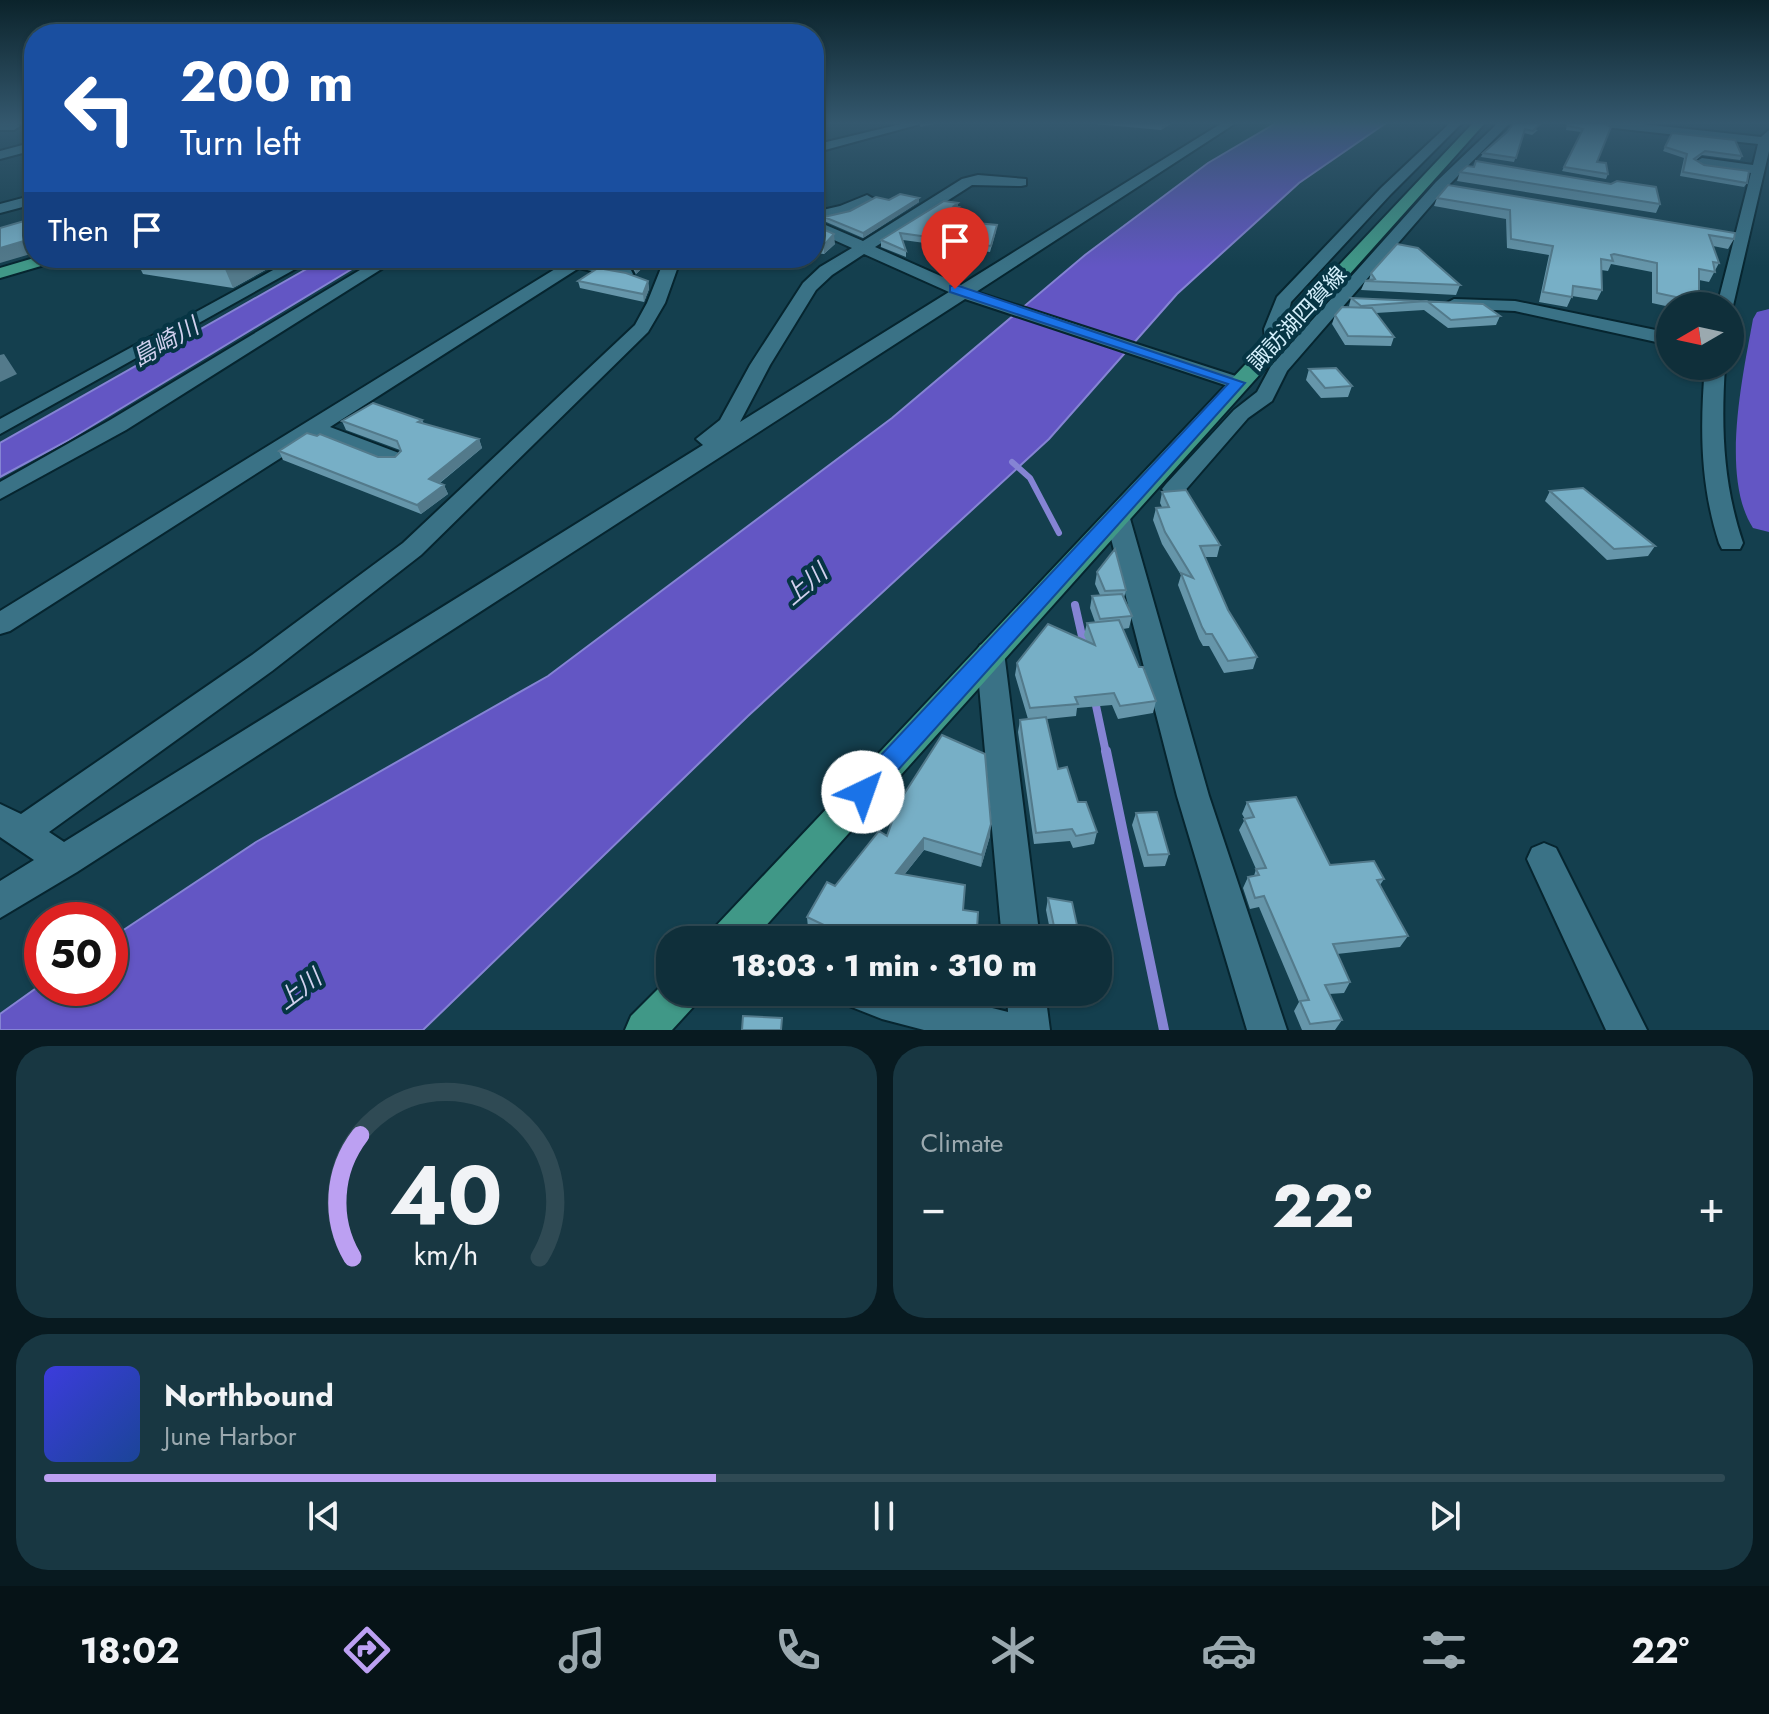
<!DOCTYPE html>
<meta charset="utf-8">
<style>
:root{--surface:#0f2f3a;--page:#183742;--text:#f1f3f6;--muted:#9ba9af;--line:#2f4a54;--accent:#bca0f2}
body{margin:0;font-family:Jost,"Noto Sans JP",sans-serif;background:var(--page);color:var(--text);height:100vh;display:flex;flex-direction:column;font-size:30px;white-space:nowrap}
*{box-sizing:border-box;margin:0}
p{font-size:26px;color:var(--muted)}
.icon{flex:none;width:44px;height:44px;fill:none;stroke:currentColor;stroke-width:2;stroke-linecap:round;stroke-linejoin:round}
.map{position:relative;height:1030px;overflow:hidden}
.sheet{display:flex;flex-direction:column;gap:16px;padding:16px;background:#081a20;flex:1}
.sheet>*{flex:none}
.banner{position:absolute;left:24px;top:24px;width:800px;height:244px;border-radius:32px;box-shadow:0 2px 6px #0004,0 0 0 2px var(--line);background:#1a4fa0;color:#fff;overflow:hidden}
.needle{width:52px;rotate:261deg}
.controls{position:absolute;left:1656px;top:292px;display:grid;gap:16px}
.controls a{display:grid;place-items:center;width:88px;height:88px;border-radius:50%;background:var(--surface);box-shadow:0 2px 6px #0004,0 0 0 2px var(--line);font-size:40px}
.speed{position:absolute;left:24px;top:902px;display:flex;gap:16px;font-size:40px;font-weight:700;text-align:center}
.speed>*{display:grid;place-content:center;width:104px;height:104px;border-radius:50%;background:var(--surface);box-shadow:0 2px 6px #0004,0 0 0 2px var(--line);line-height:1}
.speed .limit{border:12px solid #d22;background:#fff;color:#111}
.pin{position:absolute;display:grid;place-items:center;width:68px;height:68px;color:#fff;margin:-82px -34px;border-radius:50% 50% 50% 0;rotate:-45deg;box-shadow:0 0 8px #0007}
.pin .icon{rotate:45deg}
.me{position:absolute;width:88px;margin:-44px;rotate:42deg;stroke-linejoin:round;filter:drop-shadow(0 0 6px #0008)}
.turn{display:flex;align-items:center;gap:28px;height:168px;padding:0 24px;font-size:36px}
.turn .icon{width:104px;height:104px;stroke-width:2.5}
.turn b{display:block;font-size:56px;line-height:68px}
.then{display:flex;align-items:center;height:76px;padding:0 24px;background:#0003;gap:16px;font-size:30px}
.big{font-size:60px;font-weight:800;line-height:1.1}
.sheet .tile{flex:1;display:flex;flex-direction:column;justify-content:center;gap:12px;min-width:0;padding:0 28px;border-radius:32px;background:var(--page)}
.sheet .dial{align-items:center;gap:0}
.dial svg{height:208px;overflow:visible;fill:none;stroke:var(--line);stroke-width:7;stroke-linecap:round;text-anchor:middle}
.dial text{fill:var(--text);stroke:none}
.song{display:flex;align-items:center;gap:24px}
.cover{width:96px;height:96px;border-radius:12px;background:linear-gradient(135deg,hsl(240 70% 55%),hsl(220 70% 35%))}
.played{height:8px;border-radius:4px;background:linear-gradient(90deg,var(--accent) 40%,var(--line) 40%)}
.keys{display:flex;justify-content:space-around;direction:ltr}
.heat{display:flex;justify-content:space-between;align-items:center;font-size:44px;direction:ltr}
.sheet .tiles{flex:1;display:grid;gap:16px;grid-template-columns:1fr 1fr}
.tile:last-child{grid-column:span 2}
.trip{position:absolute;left:656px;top:926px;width:456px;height:80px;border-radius:32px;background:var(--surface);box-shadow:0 2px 6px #0004,0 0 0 2px var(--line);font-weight:800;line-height:80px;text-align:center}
.menu{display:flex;height:128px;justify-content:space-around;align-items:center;background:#061317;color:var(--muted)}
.menu .icon{width:56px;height:56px}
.menu .on{color:var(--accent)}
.menu b{font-size:36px;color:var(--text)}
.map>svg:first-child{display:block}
.water{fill:#6356c4;stroke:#8584d4;stroke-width:2}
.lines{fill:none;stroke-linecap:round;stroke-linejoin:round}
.stream-far2{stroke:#8584d4;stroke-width:6}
.stream-far1{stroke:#8584d4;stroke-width:8}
.stream{stroke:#8584d4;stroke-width:10}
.river{fill:#6356c4;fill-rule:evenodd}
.minor-casing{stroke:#06252f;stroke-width:4}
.major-casing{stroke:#06252f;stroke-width:4}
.minor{fill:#3a7286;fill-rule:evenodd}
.major{fill:#409887;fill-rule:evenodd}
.wall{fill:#6696aa}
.shaded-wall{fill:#537a8b}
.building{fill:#77afc6;stroke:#537a8b;stroke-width:2}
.route{fill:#1a73e8;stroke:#114b97;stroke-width:2}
.labels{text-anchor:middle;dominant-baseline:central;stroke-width:8;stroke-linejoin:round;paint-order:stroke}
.street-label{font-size:22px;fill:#d3effb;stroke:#063544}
.water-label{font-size:24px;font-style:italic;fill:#d1d1ee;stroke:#063544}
</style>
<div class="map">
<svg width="1769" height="1030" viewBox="0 0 1769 1030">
<rect width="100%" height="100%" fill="#143f4e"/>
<path class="water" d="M1276,123H1386L1299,183L1177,294L1049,439L748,716L423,1030H0V1014L42,984V988H110V939L256,842L548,676L892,418L1085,255L1208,163Z
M326,258H370L67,441L0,477V443Z"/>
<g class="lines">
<path class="stream-far2" d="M1012,462L1030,478L1059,533"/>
<path class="stream-far1" d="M1075,605L1084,645
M1095,701L1106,753"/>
<path class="stream" d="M1106,751L1164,1030"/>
<path class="river" d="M1769,309V532L1753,528C1720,477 1743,375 1753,319L1757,312Z"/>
<defs>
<path id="minor" d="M0,123H15L20,126L14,130H0Z
M905,123H924L814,153V145Z
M1222,123H1236L976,292L1245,379L1248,383L1245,387H1231L965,299L77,872L0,918V881L34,860L0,837V804L21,814L252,655L403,543L635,325L647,303L665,258H681L665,303L648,332L421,555L272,671L49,832L64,842L703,445L696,439L720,420L750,365L803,283L820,267L852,248L814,231V220L863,241L962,179L978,175L1026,179V185L1021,186L972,185L875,247L961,285ZM864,254L949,292L740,422L770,365L816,290L832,275Z
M1450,123H1462L1391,194L1291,302L1280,348H1266L1264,329L1277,297L1381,188Z
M1498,123H1510L1446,188L1287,371L1272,401L1248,418L1182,494H1166L1162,489L1166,484L1234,410L1257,392L1271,366L1436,182Z
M1599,123H1633L1761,137L1769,130V151L1732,310L1730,306H1717L1751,173L1702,166L1695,162L1702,158L1753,165L1758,144L1605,127Z
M34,142V150L0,159V151Z
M34,195V204L0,213V204Z
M867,195L874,199L872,202L849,213L814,220V212L840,206Z
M295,258H315L0,434V419Z
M380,258H399L126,430L0,499V482L110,420Z
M573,258H592L590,261L631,270L633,274L625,279L579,268L330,427L399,453L402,458L399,463H383L315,436L10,631L0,634V611Z
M1454,299L1515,301L1670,333V345L1515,311L1448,308L1445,304Z
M1705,366H1725C1721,428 1723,484 1743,543L1740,549H1722L1719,543C1700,484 1700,427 1705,366Z
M1117,507L1125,510L1129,515L1209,796L1287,1030H1247L1177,796L1105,515L1109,510Z
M990,642L1000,645L1004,652L1040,940H1002L976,652L980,645Z
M1544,843L1556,848L1647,1030H1606L1527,859L1532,848Z
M844,992H929L1008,1012L1007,992H1045L1050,1030H924L882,1019L849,1006Z"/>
<path id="major" d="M1473,123H1485L753,940H709L715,927Z
M34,258H60L58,261L0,278V268Z
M670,977V992H699L694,1006L672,1030H625L631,1016Z"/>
</defs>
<use href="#minor" class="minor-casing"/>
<use href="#major" class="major-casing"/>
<use href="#minor" class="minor"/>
<use href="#major" class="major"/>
</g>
<path class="wall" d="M1085,123H1172L1161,130Z
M1514,123L1538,130L1532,135L1524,133L1514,162L1481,157L1483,153L1507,132Z
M1567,123H1603L1597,162L1608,174L1606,179L1562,171L1581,132L1566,130Z
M1672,133L1742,156L1740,160L1702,155L1696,160L1704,165L1747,183L1744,187L1680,176L1684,158L1663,151Z
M1460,172L1660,204L1656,213L1457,181Z
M1448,185L1734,239L1728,249L1713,246L1719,263L1709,282L1699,280V302L1697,306L1670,307L1652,303V272L1611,264L1608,271L1601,270L1602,290L1597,300L1572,296L1567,307L1539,302L1549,255L1507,248L1506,219L1434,206L1437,198Z
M889,200L919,202L863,238L824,221V217L850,211Z
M958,203V214L951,220L996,231L990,252L903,240L906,251V257L881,247V240Z
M814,225L835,244L824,254L814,253Z
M135,258H287L233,288L143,274Z
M619,258H653L636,274L632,267L618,264L617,259Z
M1371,273L1460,285L1456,295L1361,290L1365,281L1369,280Z
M578,281H648L649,289L644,302L580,288Z
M1351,298L1483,304L1500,316L1496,325L1448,328L1424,310L1376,313L1394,337L1391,346L1345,345L1332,324L1335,315L1350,308L1349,306Z
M1309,369L1352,386L1348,397L1321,398L1306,380Z
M422,420L424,424L479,439L482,448L440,483L444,485L448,494L421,514L283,460L279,451L395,457L400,450L346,430L342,421Z
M1550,491L1655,546L1648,556L1607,560L1545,501Z
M1162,492L1220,545L1217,557H1205L1228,610L1257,657L1253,669L1224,673L1209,646H1203L1199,639L1178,585L1181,575L1162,544L1153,520L1156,508L1162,507L1160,503Z
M1097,572L1126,590L1124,598L1132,616L1129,628L1123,629L1139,667L1156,701L1153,713L1118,719L1112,705L1077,708L1076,716L1047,719L1058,769L1097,832L1094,844L1073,848L1070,841L1034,844L1018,732L1020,720L1028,719L1015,675L1017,663L1087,642L1084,635L1087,623L1095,622L1090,608L1092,596L1100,595L1095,584Z
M1247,802L1330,865L1384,879L1380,885L1408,936L1400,947L1337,954L1350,982L1344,993L1329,994L1342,1020L1335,1030H1302L1294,1011L1299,1002L1259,907L1250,909L1243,888L1248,877L1254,876L1256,869L1239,830L1245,819L1242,814Z
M1136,813L1169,854L1165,866L1144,867L1132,825Z
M887,836H990L981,867L924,850L904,875L963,910L977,929L989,940H832L808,928L807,917L835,886Z
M1048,898L1078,930L1076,940H1052L1046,910Z"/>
<path class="shaded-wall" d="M920,123H939L920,127Z
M1162,123H1172L1161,130Z
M919,198V202L863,238V233Z
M958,203V214L944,226V220Z
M834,234L835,244L824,254V245Z
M34,238V253L0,263V248Z
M246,258H287L233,288L225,269Z
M647,258H653L636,274L635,269Z
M648,281L649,289L644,302L643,294Z
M4,354L17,374L0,382V355Z
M479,439L482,448L433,488L429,479Z
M444,485L448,494L421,514L417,505Z
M991,824L990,836L981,867L982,855Z
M924,838V850L896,885V873Z"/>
<path class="building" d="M1514,123H1541L1533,131L1525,129L1516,158L1483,153L1507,132Z
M1568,123H1603L1611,127L1597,162L1606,163L1608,174L1564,167L1583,129L1568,126Z
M1672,133L1735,140L1742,156L1705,151L1694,159L1704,165L1749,171L1747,183L1683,172L1687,154L1665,147Z
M1476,161L1611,184L1617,181L1656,187L1660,204L1460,172L1467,166L1474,167Z
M1448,185L1735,233L1734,239L1709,235L1719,263L1713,262L1715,272L1699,269V302L1657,293V263L1614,254L1611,255L1613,261L1601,259L1602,290L1573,286L1572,297L1543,292L1553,246L1511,239L1510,210L1437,198Z
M900,194L919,198L863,233L824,217L850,211L876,197L889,200Z
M944,201L958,203L954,206L959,207L944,220L997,225L991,246L900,233L906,251L881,240Z
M24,221L34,227V238L0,248V228Z
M814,225L834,234L824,245L814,243Z
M1397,244L1418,248L1460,285L1365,281L1375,279L1371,273Z
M151,258H246L225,269Z
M619,258H647L635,269L631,262L617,259Z
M598,268L626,273L648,281L643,294L578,281Z
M1351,298L1483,304L1500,316L1451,320L1427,301L1361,306Z
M1342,307L1372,308L1394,337L1348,336L1335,315Z
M1336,368L1352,386L1325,388L1309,369Z
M373,403L422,420L418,422L479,439L429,479L444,485L417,505L279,451L307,433L317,436L320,434L378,457H395L401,451L397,441L342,421Z
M1583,488L1655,546L1614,549L1550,491Z
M1186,490L1220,545L1200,546L1228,610L1257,657L1228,661L1212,634H1206L1202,627L1181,573L1193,578L1165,532L1156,508L1169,507L1162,492Z
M1115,549L1126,590L1105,591L1097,572Z
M1122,594L1132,616L1100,619L1092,596Z
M1119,620L1139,667H1143L1156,701L1120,706L1114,693L1075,697L1078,704L1030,708L1017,663L1048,624L1095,645L1087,623Z
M1046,717L1058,769L1067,767L1078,802H1086L1097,832L1076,836L1072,829L1036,833L1020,720Z
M942,735L985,754L991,824L982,855L924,838L896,873L965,885L963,910L978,912L977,929L990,931L989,940H883L851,934L849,937L807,917L827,882L835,886L879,831L887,836L899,802Z
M1296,797L1330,865L1374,861L1384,879L1377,880L1408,936L1333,944L1350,982L1325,985L1342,1020L1310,1024L1300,1001L1309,1000L1264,896L1255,898L1248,877L1259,875L1256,869L1266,868L1244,819L1254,817L1247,802Z
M1157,812L1169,854L1148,855L1136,813Z
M1048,898L1072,902L1078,930L1055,931Z
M743,1016L782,1018L781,1030H742Z"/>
<linearGradient id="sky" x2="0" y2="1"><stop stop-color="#0b232b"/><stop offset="0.46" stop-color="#34586e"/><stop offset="1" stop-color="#34586e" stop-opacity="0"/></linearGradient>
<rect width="1769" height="267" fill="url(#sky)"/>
<path class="route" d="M950,286H959L1245,383L872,799L863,802L854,799L851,792L854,784L1228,384L950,292Z"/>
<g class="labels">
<g class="street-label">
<text transform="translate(1297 318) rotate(-47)">諏訪湖四賀線</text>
</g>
<g class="water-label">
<text transform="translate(165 342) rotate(-30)">島崎川</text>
<text transform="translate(805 584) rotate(-40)">上川</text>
<text transform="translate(299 989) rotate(-37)">上川</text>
</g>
</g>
</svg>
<div class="controls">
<a><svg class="needle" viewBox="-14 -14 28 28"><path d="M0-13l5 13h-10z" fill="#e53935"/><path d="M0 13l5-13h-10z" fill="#9ba9af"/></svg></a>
</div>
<div class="speed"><div class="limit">50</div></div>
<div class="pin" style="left:955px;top:289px;background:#d93025"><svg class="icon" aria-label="arrive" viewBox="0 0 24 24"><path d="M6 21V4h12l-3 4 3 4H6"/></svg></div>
<svg class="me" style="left:863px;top:792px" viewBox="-20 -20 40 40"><circle r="19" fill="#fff"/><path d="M0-13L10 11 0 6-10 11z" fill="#1a73e8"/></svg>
<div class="trip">18:03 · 1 min · 310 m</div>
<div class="banner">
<div class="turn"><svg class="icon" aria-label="left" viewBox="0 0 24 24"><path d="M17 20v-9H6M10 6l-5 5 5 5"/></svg><div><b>200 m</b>Turn left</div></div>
<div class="then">Then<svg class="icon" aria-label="arrive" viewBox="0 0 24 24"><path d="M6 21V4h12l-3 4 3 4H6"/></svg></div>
</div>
</div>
<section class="sheet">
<div class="tiles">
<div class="tile dial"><svg viewBox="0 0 100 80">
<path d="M14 69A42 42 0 1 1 86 69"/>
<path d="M14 69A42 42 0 0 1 17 22" stroke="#bca0f2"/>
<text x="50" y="56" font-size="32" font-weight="700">40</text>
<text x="50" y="72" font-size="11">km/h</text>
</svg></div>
<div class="tile"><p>Climate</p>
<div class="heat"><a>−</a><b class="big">22°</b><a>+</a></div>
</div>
<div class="tile">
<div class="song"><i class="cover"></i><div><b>Northbound</b><p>June Harbor</p></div></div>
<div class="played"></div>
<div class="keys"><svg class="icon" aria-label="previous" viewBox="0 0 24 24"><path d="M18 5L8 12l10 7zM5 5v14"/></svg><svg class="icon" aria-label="pause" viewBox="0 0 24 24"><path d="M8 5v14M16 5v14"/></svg><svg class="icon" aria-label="next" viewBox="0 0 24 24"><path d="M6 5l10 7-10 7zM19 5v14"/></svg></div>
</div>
</div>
</section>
<nav class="menu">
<b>18:02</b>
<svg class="icon on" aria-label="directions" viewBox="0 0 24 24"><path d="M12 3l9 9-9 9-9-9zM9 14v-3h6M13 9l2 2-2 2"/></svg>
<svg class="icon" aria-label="music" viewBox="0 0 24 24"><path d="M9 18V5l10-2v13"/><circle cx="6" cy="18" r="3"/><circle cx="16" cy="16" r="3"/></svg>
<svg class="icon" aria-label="phone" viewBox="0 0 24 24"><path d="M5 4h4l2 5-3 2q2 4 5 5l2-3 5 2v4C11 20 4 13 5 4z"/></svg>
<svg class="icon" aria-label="climate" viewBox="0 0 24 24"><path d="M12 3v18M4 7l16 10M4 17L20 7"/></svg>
<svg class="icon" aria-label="car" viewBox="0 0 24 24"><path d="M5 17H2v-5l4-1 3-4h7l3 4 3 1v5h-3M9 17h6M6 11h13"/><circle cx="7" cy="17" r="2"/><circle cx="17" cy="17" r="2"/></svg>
<svg class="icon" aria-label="filters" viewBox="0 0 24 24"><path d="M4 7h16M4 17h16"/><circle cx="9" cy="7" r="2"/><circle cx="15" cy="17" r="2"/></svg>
<b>22°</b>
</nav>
